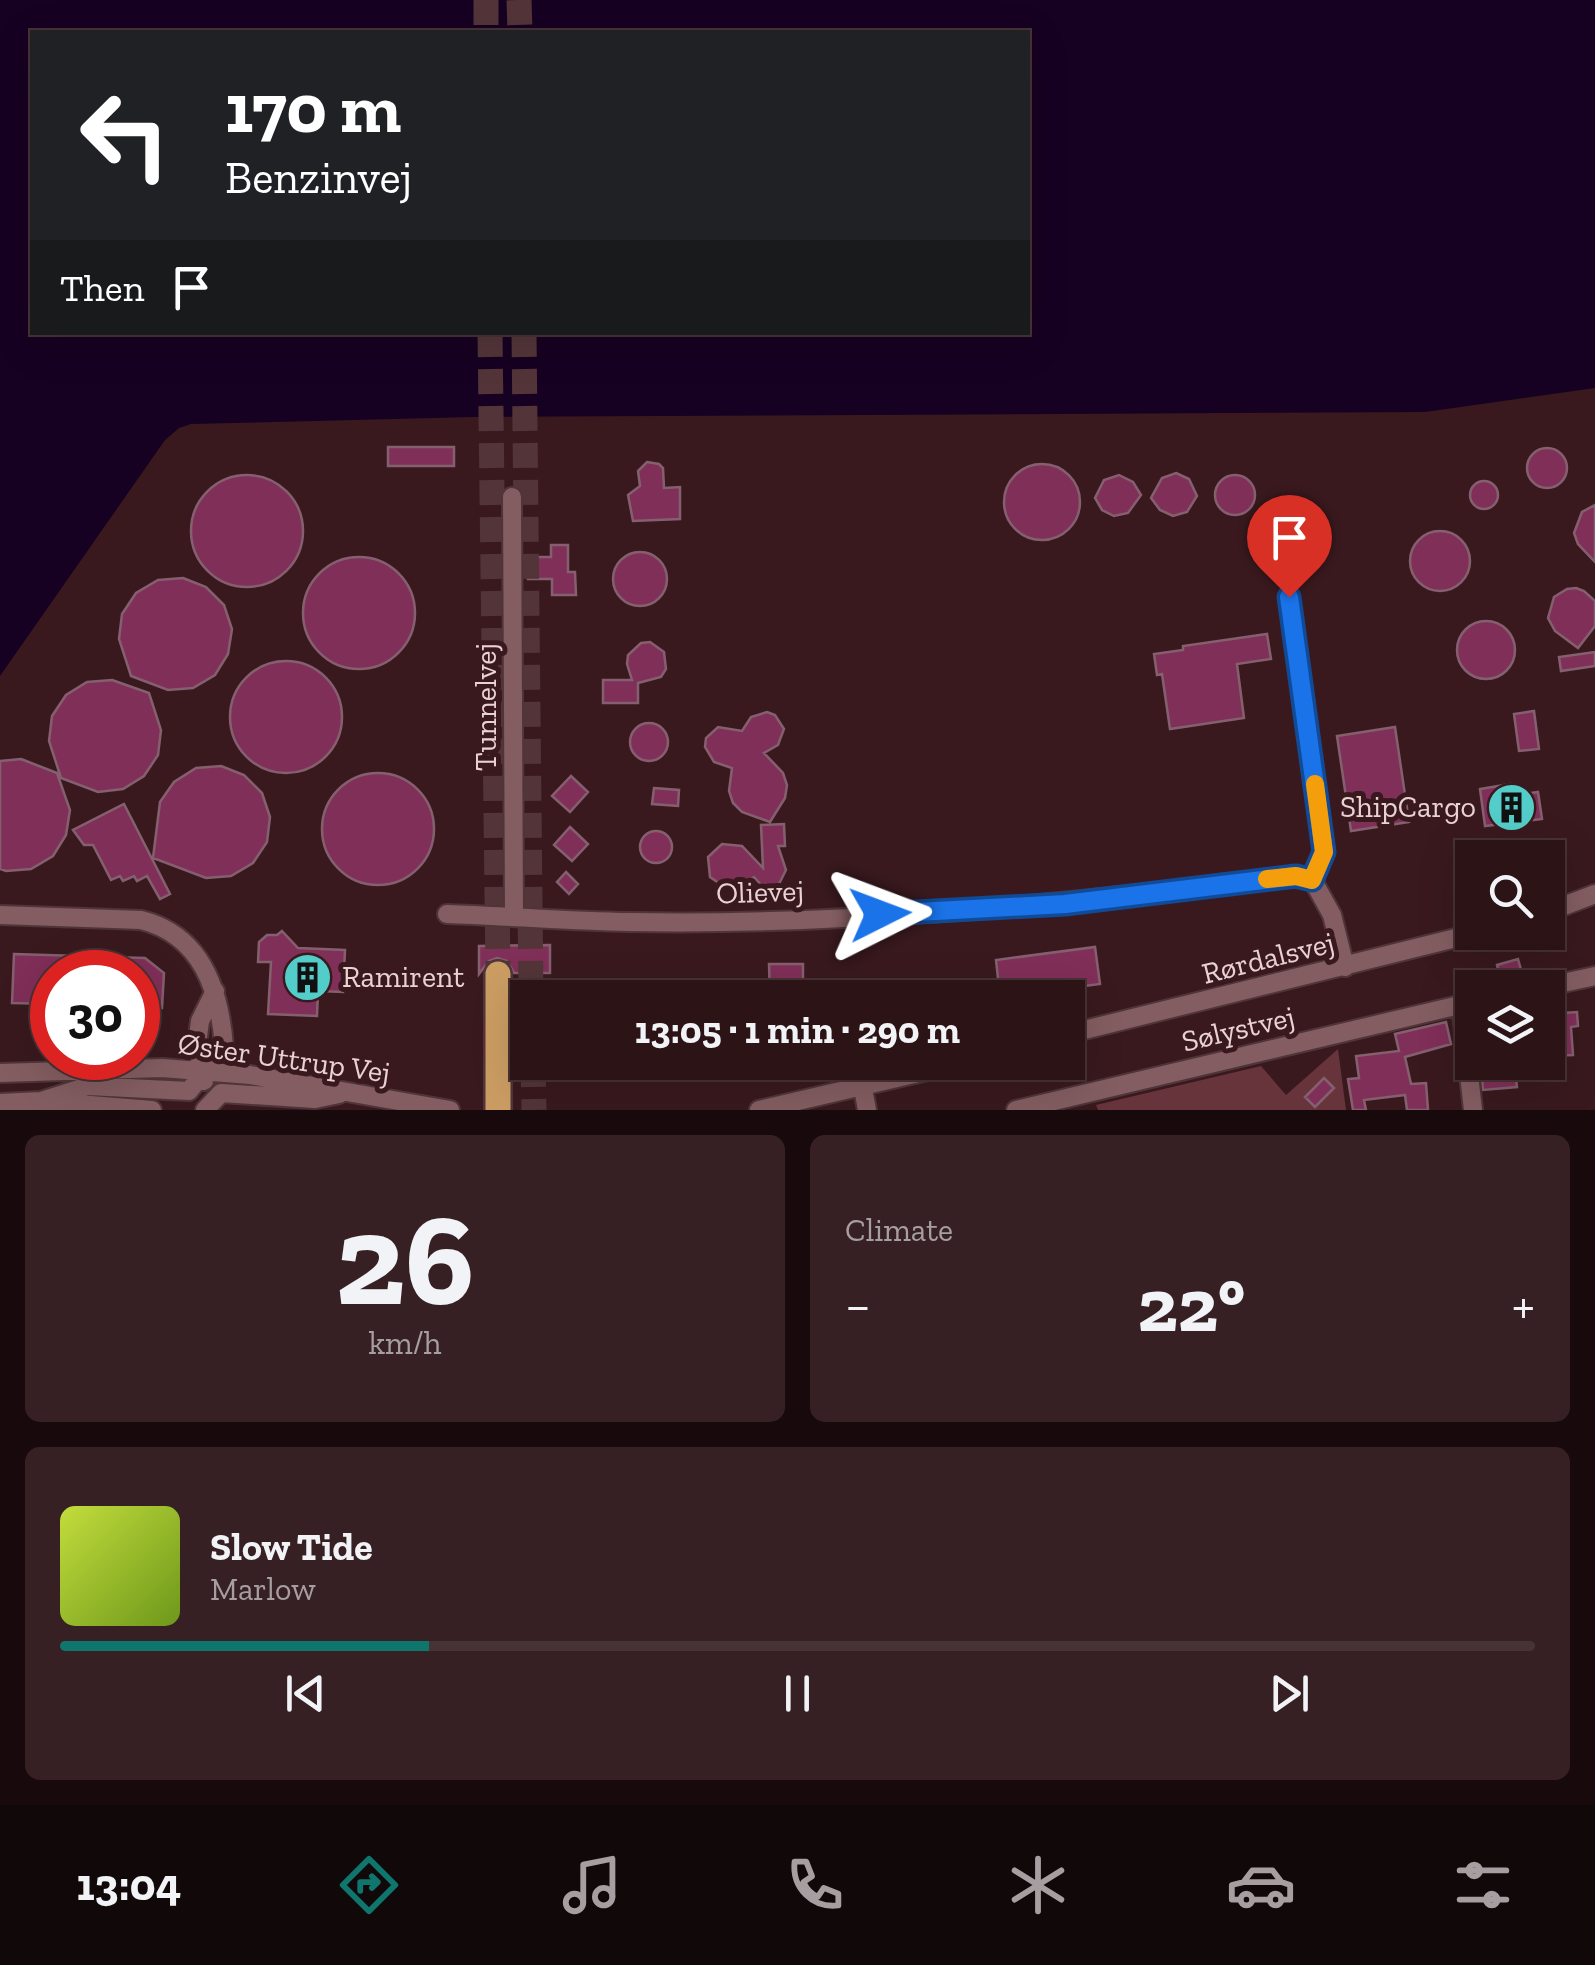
<!DOCTYPE html>
<meta charset="utf-8">
<style>
:root{--surface:#2b1316;--page:#372023;--text:#f1f3f6;--muted:#a69ea1;--line:#473235;--accent:#0f766e}
body{margin:0;font-family:"Zilla Slab",serif;background:var(--page);color:var(--text);height:100vh;display:flex;flex-direction:column;font-size:38px;white-space:nowrap}
*{box-sizing:border-box;margin:0}
p{font-size:32px;color:var(--muted)}
.icon{flex:none;width:55px;height:55px;fill:none;stroke:currentColor;stroke-width:2;stroke-linecap:round;stroke-linejoin:round}
.map{position:relative;height:1110px;overflow:hidden}
.panel{display:flex;flex-direction:column;gap:25px;padding:25px;background:#180a0c;flex:1}
.panel>*{flex:none}
.hud{position:absolute;left:30px;top:30px;width:1000px;height:305px;border-radius:0px;box-shadow:0 10px 40px #0002,0 0 0 2px var(--line);background:#202124;color:#fff;overflow:hidden}
.tools{position:absolute;left:1455px;top:840px;display:grid;gap:20px}
.tools a{display:grid;place-items:center;width:110px;height:110px;border-radius:0px;background:var(--surface);box-shadow:0 10px 40px #0002,0 0 0 2px var(--line);font-size:50px}
.speed{position:absolute;left:30px;top:950px;display:flex;gap:20px;font-size:50px;font-weight:700;text-align:center}
.speed>*{display:grid;place-content:center;width:130px;height:130px;border-radius:50%;background:var(--surface);box-shadow:0 10px 40px #0002,0 0 0 2px var(--line);line-height:1}
.speed .limit{border:15px solid #d22;background:#fff;color:#111}
.pin{position:absolute;display:grid;place-items:center;width:85px;height:85px;color:#fff;margin:-102px -42px;border-radius:50% 50% 50% 0;rotate:-45deg;box-shadow:0 0 10px #0007}
.pin .icon{rotate:45deg}
.me{position:absolute;width:110px;margin:-55px;rotate:87deg;stroke-linejoin:round;filter:drop-shadow(0 0 8px #0008)}
.turn{display:flex;align-items:center;gap:35px;height:210px;padding:0 30px;font-size:45px}
.turn .icon{width:130px;height:130px;stroke-width:2.5}
.turn b{display:block;font-size:70px;line-height:85px}
.then{display:flex;align-items:center;height:95px;padding:0 30px;background:#0003;gap:20px;font-size:38px}
.big{font-size:75px;font-weight:800;line-height:1.1}
.panel .tile{flex:1;display:flex;flex-direction:column;justify-content:center;gap:15px;min-width:0;padding:0 35px;border-radius:15px;background:var(--page)}
.panel .dial{align-items:center;gap:0}
.dial b{font-size:130px;line-height:1}
.song{display:flex;align-items:center;gap:30px}
.cover{width:120px;height:120px;border-radius:15px;background:linear-gradient(135deg,hsl(70 70% 55%),hsl(80 70% 35%))}
.played{height:10px;border-radius:5px;background:linear-gradient(90deg,var(--accent) 25%,var(--line) 25%)}
.keys{display:flex;justify-content:space-around;direction:ltr}
.heat{display:flex;justify-content:space-between;align-items:center;font-size:55px;direction:ltr}
.panel .tiles{flex:1;display:grid;gap:25px;grid-template-columns:1fr 1fr}
.tile:last-child{grid-column:span 2}
.trip{position:absolute;left:510px;top:980px;width:575px;height:100px;border-radius:0px;background:var(--surface);box-shadow:0 10px 40px #0002,0 0 0 2px var(--line);font-weight:800;line-height:100px;text-align:center}
.tabs{display:flex;height:160px;justify-content:space-around;align-items:center;background:#110809;color:var(--muted)}
.tabs .icon{width:70px;height:70px}
.tabs .on{color:var(--accent)}
.tabs b{font-size:45px;color:var(--text)}
.map>svg:first-child{display:block}
.green{fill:#67343b}
.water{fill:#170122;fill-rule:evenodd}
.building{fill:#802f58;stroke:#84606f;stroke-width:2.5}
.lines{fill:none;stroke-linecap:round;stroke-linejoin:round}
.highway-tunnel{stroke:#533539;stroke-width:25;stroke-dasharray:25 12;stroke-linecap:butt}
.minor-casing{stroke:#4f3539;stroke-width:22}
.highway-casing{stroke:#4f3539;stroke-width:30}
.minor{stroke:#835d61;stroke-width:18}
.highway{stroke:#cb9d63;stroke-width:25}
.route-casing{stroke:#114b97;stroke-width:25}
.route{stroke:#1a73e8;stroke-width:18}
.slow{stroke:#f59e0b;stroke-width:18}
.labels{text-anchor:middle;dominant-baseline:central;stroke-width:10;stroke-linejoin:round;paint-order:stroke}
.street-label{font-size:30px;fill:#e9d2d4;stroke:#39191e}
.poi-label{font-size:30px;fill:#e9d2d4;stroke:#39191e;text-anchor:end}
</style>
<div class="map">
<svg width="1595" height="1110" viewBox="0 0 1595 1110">
<rect width="100%" height="100%" fill="#39191e"/>
<path class="green" d="M1338,1049L1346,1110H1098L1096,1105L1261,1066L1286,1095Z"/>
<path class="water" d="M0,0H1595V388L1425,412L473,417L191,424L179,428L165,440L0,676ZM32,32H1028V332H32Z"/>
<path class="building" d="M388,447H454V466H388Z
M1527 468a20 20 0 1 1 40 0a20 20 0 1 1-40 0Z
M647,462L659,464L663,468L664,488L680,487V519L633,521L628,495L640,486L638,471Z
M1004 502a38 38 0 1 1 76 0a38 38 0 1 1-76 0Z
M1176,473L1189,479L1197,496L1187,512L1173,516L1160,510L1151,498L1162,478Z
M1215 495a20 20 0 1 1 40 0a20 20 0 1 1-40 0Z
M1119,475L1133,482L1141,495L1128,513L1114,516L1102,510L1095,498L1104,480Z
M191 531a56 56 0 1 1 112 0a56 56 0 1 1-112 0Z
M1470 495a14 14 0 1 1 28 0a14 14 0 1 1-28 0Z
M1595,505V562L1578,544L1574,533L1582,512Z
M1410 561a30 30 0 1 1 60 0a30 30 0 1 1-60 0Z
M551,545H568V572H575L576,595H552V579H528L527,557H551Z
M613 579a27 27 0 1 1 54 0a27 27 0 1 1-54 0Z
M303 613a56 56 0 1 1 112 0a56 56 0 1 1-112 0Z
M183,578L206,587L224,605L232,629L228,654L215,675L193,688L168,690L131,676L119,639L122,614L136,593L158,580Z
M1576,588L1584,591L1595,601V626L1578,648L1555,631L1548,618L1554,597L1567,589Z
M1457 650a29 29 0 1 1 58 0a29 29 0 1 1-58 0Z
M1267,634L1271,659L1237,664L1244,718L1170,729L1162,674L1157,675L1154,654L1183,650V646Z
M650,642L664,652L666,669L661,677L638,683V703H603V680H632L627,664L628,655L641,643Z
M1595,652V666L1561,671L1559,657Z
M230 717a56 56 0 1 1 112 0a56 56 0 1 1-112 0Z
M112,680L149,693L161,730L158,755L144,776L123,789L98,792L61,778L49,741L52,716L66,695L87,682Z
M1534,711L1539,749L1519,751L1514,714Z
M767,712L775,715L784,729L778,745L764,753L783,773L787,785L785,798L770,822L742,812L733,803L729,791L732,768L714,762L705,747L706,738L718,727L742,731L751,717Z
M630 742a19 19 0 1 1 38 0a19 19 0 1 1-38 0Z
M1395,727L1409,822L1351,831L1337,736Z
M21,759L57,773L70,810L66,835L53,856L31,869L6,871L0,869V761Z
M221,766L244,775L262,793L270,817L267,842L253,863L231,876L206,878L153,858L160,802L174,782L196,768Z
M322 829a56 56 0 1 1 112 0a56 56 0 1 1-112 0Z
M571,776L588,792L570,812L552,796Z
M1510,784L1511,796L1538,792L1542,819L1485,826L1480,789Z
M654,788L679,790L678,806L652,804Z
M124,804L170,894L160,899L147,876L137,881L134,876L123,881L120,876L111,880L93,845H84L73,830Z
M784,824L785,846H778L786,870L779,884L789,895L764,888L754,877L737,887L726,888L710,877L708,857L722,844L742,846L763,868L761,825Z
M570,827L588,844L572,861L554,845Z
M640 847a16 16 0 1 1 32 0a16 16 0 1 1-32 0Z
M566,872L578,884L569,894L557,882Z
M282,931L298,948L345,950L343,992L318,991L317,1016L268,1014L271,962H258L259,942L267,935H277Z
M550,945V973H514L507,961L497,958L489,961L479,974V946Z
M1095,947L1100,984L1000,997L996,960Z
M14,954L145,958L164,973L162,1008L138,1007V972H52V1004L12,1003Z
M1518,959L1522,973L1500,978L1497,965Z
M769,964H803V981L848,980V998H770Z
M672,982V998H618V983Z
M1577,1012L1578,1026L1571,1027L1573,1055L1549,1056L1548,1014Z
M1446,1022L1451,1044L1405,1057L1411,1084L1426,1083L1428,1110H1407L1405,1095L1364,1100L1366,1110H1353L1348,1079L1359,1078L1356,1056L1399,1051L1395,1034Z
M1514,1063L1517,1087L1483,1090L1481,1066Z
M1324,1078L1334,1088L1315,1107L1305,1097Z"/>
<g class="lines">
<path class="highway-tunnel" d="M486,0V32
M519,0L520,32
M490,332L498,974
M524,332L531,998
M533,1062L534,1110"/>
<defs>
<path id="minor" d="M512,497L514,917
M1289,597L1324,852L1312,879L1332,915L1345,967
M1548,912L1595,894
M447,914C507,916 568,921 629,922C852,926 1075,903 1296,876L1312,879
M0,915L141,920C202,935 220,991 224,1047L189,1091L88,1086L41,1101
M1540,988L1595,976
M1461,1004L1473,1110
M1068,1034L1480,932
M0,1073L162,1068L250,1075L450,1110
M204,1081L197,1045L200,1021L215,991
M863,1088L867,1110
M0,1103L41,1101L152,1110
M205,1110L221,1093L315,1099L339,1094
M759,1110L966,1062
M1016,1110L1472,1002"/>
<path id="highway" d="M498,974V1110"/>
</defs>
<use href="#minor" class="minor-casing"/>
<use href="#highway" class="highway-casing"/>
<use href="#minor" class="minor"/>
<use href="#highway" class="highway"/>
</g>
<g class="lines">
<defs>
<path id="route" d="M880,914L1065,904L1296,876L1312,880L1324,852L1289,597"/>
</defs>
<use href="#route" class="route-casing"/>
<use href="#route" class="route"/>
<path class="slow" d="M1267,879L1296,876L1312,880L1324,852L1315,784"/>
</g>
<defs>
<symbol id="building-disc" viewBox="-11 -11 22 22"><circle r="9.5" fill="#53cdc9" stroke="#39191e"/><path d="M-4-6H4V6H1V3H-1V6H-4ZM-2.5-4.3h1.7v1.8h-1.7ZM.8-4.3h1.7v1.8H.8ZM-2.5-1h1.7V.8h-1.7ZM.8-1h1.7V.8H.8Z" fill="#111"/></symbol>
</defs>
<g fill-rule="evenodd">
<use href="#building-disc" x="1484" y="780" width="55" height="55"/>
<use href="#building-disc" x="280" y="950" width="55" height="55"/>
</g>
<g class="labels">
<g class="street-label">
<text transform="translate(486 707) rotate(-90)">Tunnelvej</text>
<text transform="translate(760 892) rotate(-2)">Olievej</text>
<text transform="translate(1268 958) rotate(-14)">Rørdalsvej</text>
<text transform="translate(1238 1029) rotate(-13)">Sølystvej</text>
<text transform="translate(284 1058) rotate(8)">Øster Uttrup Vej</text>
</g>
<g class="poi-label">
<text x="1476" y="807">ShipCargo</text>
<text x="342" y="977" text-anchor="start">Ramirent</text>
</g>
</g>
</svg>
<div class="tools">
<a><svg class="icon" aria-label="search" viewBox="0 0 24 24"><circle cx="10" cy="10" r="6"/><path d="M15 15l6 6"/></svg></a>
<a><svg class="icon" aria-label="layers" viewBox="0 0 24 24"><path d="M12 4l9 5-9 5-9-5zM3 14l9 5 9-5"/></svg></a>
</div>
<div class="speed"><div class="limit">30</div></div>
<div class="pin" style="left:1289px;top:597px;background:#d93025"><svg class="icon" aria-label="arrive" viewBox="0 0 24 24"><path d="M6 21V4h12l-3 4 3 4H6"/></svg></div>
<svg class="me" style="left:880px;top:914px" viewBox="-20 -20 40 40"><path d="M0-17L14 15 0 8-14 15z" fill="#1a73e8" stroke="#fff" stroke-width="4"/></svg>
<div class="trip">13:05 · 1 min · 290 m</div>
<div class="hud">
<div class="turn"><svg class="icon" aria-label="left" viewBox="0 0 24 24"><path d="M17 20v-9H6M10 6l-5 5 5 5"/></svg><div><b>170 m</b>Benzinvej</div></div>
<div class="then">Then<svg class="icon" aria-label="arrive" viewBox="0 0 24 24"><path d="M6 21V4h12l-3 4 3 4H6"/></svg></div>
</div>
</div>
<section class="panel">
<div class="tiles">
<div class="tile dial"><b>26</b><p>km/h</p></div>
<div class="tile"><p>Climate</p>
<div class="heat"><a>−</a><b class="big">22°</b><a>+</a></div>
</div>
<div class="tile">
<div class="song"><i class="cover"></i><div><b>Slow Tide</b><p>Marlow</p></div></div>
<div class="played"></div>
<div class="keys"><svg class="icon" aria-label="previous" viewBox="0 0 24 24"><path d="M18 5L8 12l10 7zM5 5v14"/></svg><svg class="icon" aria-label="pause" viewBox="0 0 24 24"><path d="M8 5v14M16 5v14"/></svg><svg class="icon" aria-label="next" viewBox="0 0 24 24"><path d="M6 5l10 7-10 7zM19 5v14"/></svg></div>
</div>
</div>
</section>
<nav class="tabs">
<b>13:04</b>
<svg class="icon on" aria-label="directions" viewBox="0 0 24 24"><path d="M12 3l9 9-9 9-9-9zM9 14v-3h6M13 9l2 2-2 2"/></svg>
<svg class="icon" aria-label="music" viewBox="0 0 24 24"><path d="M9 18V5l10-2v13"/><circle cx="6" cy="18" r="3"/><circle cx="16" cy="16" r="3"/></svg>
<svg class="icon" aria-label="phone" viewBox="0 0 24 24"><path d="M5 4h4l2 5-3 2q2 4 5 5l2-3 5 2v4C11 20 4 13 5 4z"/></svg>
<svg class="icon" aria-label="climate" viewBox="0 0 24 24"><path d="M12 3v18M4 7l16 10M4 17L20 7"/></svg>
<svg class="icon" aria-label="car" viewBox="0 0 24 24"><path d="M5 17H2v-5l4-1 3-4h7l3 4 3 1v5h-3M9 17h6M6 11h13"/><circle cx="7" cy="17" r="2"/><circle cx="17" cy="17" r="2"/></svg>
<svg class="icon" aria-label="filters" viewBox="0 0 24 24"><path d="M4 7h16M4 17h16"/><circle cx="9" cy="7" r="2"/><circle cx="15" cy="17" r="2"/></svg>
</nav>
